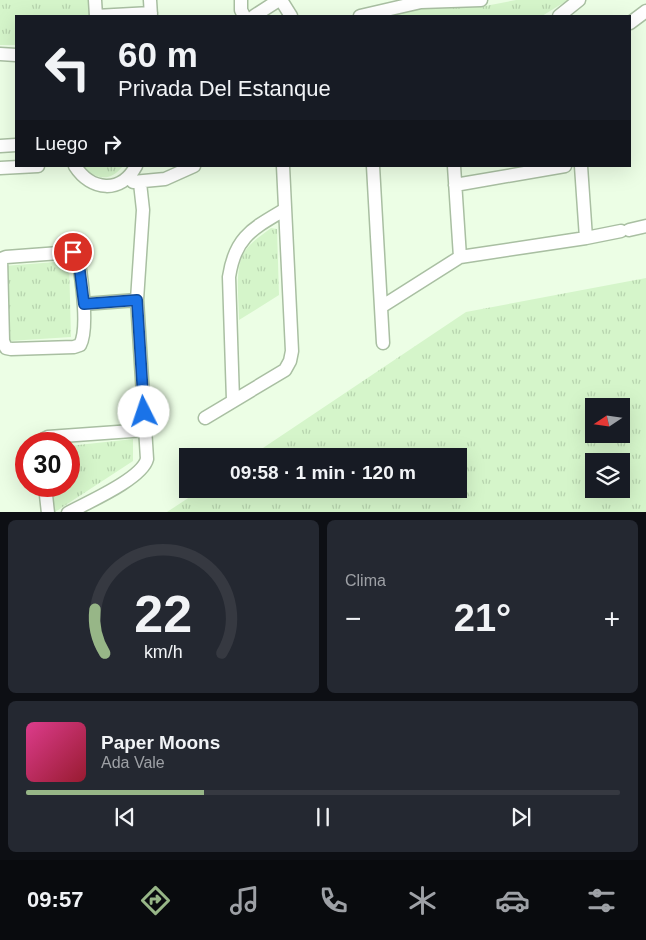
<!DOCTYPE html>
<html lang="es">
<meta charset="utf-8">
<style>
:root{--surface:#171b24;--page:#242831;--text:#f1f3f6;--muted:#9ea1a6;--line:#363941;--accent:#97b687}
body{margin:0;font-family:Arial,sans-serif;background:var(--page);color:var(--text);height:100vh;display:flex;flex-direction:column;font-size:19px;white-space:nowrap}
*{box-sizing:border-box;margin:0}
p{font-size:16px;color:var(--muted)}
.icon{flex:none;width:28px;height:28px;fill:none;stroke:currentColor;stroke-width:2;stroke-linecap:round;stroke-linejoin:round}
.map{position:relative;height:512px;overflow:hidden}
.panel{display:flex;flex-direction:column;gap:8px;padding:8px;background:#0d0f14;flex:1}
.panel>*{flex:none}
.hud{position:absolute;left:15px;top:15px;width:616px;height:152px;border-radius:0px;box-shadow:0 5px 20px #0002;background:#171b24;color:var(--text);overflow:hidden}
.needle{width:32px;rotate:257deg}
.fabs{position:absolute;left:585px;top:398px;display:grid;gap:10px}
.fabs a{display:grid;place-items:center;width:45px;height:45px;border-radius:0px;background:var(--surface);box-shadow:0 5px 20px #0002;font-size:25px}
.speed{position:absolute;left:15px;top:432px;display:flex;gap:10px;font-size:25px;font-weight:700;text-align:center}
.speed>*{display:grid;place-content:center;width:65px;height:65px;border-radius:50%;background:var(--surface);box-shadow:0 5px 20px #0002;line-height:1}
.speed .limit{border:8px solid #d22;background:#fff;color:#111}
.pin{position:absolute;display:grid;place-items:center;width:42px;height:42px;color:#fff;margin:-21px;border:2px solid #fff;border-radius:50%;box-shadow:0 1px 5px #0007}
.me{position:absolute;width:55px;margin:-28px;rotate:356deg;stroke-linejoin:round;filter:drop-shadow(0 0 4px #0008)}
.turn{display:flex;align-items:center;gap:18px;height:105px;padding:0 20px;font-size:22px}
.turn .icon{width:65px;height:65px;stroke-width:2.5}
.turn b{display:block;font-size:35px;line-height:42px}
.then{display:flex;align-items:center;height:48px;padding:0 20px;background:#0003;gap:10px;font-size:19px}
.big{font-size:38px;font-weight:700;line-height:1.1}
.panel .card{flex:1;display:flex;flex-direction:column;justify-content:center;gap:8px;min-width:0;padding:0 18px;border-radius:8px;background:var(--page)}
.panel .dial{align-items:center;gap:0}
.dial svg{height:130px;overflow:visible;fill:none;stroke:var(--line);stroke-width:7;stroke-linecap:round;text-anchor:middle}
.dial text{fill:var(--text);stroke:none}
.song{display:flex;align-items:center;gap:15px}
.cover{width:60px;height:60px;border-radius:8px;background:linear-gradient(135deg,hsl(330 70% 55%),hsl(350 70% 35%))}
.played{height:5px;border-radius:2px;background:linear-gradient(90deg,var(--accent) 30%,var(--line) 30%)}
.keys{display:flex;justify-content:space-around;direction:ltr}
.heat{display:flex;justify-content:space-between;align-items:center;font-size:28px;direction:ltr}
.panel .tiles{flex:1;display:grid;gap:8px;grid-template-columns:1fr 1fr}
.card:last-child{grid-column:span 2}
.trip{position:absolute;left:179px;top:448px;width:288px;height:50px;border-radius:0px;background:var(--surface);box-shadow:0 5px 20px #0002;font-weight:700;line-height:50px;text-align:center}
.tabs{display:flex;height:80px;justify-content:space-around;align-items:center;background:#090b0e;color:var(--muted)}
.tabs .icon{width:35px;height:35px}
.tabs .on{color:var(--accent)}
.tabs b{font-size:22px;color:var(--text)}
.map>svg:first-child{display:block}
.grass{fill:url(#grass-tufts);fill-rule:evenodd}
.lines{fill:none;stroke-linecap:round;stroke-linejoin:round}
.minor-casing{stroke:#a9bfa2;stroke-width:15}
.minor{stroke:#fff;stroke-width:12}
.route-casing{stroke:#114b97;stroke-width:12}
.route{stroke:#1a73e8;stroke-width:9}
</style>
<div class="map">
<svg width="646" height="513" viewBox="0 0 646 513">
<defs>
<pattern id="grass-tufts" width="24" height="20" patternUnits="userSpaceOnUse" patternTransform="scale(1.25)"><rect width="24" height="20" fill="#d5f5ca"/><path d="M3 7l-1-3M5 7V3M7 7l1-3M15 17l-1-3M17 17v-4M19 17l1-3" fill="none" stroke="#b7d3ae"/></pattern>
</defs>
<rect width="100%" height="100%" fill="#ecfee5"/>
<path class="grass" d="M0,0H88L89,16H16V45H0Z
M516,0H568L542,16H380L420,9L480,7Z
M80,166H123C108,184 96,178 80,166Z
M271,228L277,229L279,295L239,320C239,300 234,267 245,251C252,241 262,235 271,228Z
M69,261L71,337L9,341L4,266Z
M646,278V512H167L202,489H458V456H251L466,312ZM594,406H621V434H594ZM594,461H621V489H594Z
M133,439V461L55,512L52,486H69V446Z"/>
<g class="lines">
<defs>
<path id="minor" d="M95,0L96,16
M150,0L151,16
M241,0V10L244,16
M281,0L291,16
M96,16L151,13
M254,16L279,0
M360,16L421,2L481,0
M559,16L579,0
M630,23L646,11
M0,54L16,55
M0,146L16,145
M75,166C91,191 121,194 136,166
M373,166L383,343
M454,166L460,257
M581,166L586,238
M0,168L38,166
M133,182L165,179L194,166
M455,185L565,166
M629,230L646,226
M73,252L77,254L78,256C81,275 89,329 80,345L74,347L11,349L6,348L3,341L1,259L6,257Z
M84,304L137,300
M381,307L460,257L586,238L621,231
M233,400L229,277C235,237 252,229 284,210
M205,418L285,370L290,361L292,351L283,166
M41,444L42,440L48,437L146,430
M45,486L48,513
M68,513C86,503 142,479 147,459L137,300L143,210L140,183"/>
</defs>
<use href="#minor" class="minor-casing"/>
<use href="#minor" class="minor"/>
</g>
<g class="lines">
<defs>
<path id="route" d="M73,252L77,254L78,256L84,304L137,300L144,412"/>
</defs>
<use href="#route" class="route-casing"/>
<use href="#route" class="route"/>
</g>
</svg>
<div class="fabs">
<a><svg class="needle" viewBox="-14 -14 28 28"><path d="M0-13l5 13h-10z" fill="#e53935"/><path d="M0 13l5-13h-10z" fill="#9ea1a6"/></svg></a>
<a><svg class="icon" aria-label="layers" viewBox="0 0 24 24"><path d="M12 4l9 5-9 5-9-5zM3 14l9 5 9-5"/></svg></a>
</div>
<div class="speed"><div class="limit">30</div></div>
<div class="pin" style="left:73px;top:252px;background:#d93025"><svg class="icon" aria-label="arrive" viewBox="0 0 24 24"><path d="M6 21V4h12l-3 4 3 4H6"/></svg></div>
<svg class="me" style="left:144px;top:412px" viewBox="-20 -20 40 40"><circle r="19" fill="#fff"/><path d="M0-13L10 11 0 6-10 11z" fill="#1a73e8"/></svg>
<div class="trip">09:58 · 1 min · 120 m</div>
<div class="hud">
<div class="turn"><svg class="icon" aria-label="left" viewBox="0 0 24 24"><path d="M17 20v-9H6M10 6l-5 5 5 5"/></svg><div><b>60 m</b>Privada Del Estanque</div></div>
<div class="then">Luego<svg class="icon" aria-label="right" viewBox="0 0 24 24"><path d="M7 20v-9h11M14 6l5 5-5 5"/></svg></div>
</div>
</div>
<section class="panel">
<div class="tiles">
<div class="card dial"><svg viewBox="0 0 100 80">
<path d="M14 69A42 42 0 1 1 86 69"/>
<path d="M14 69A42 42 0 0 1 8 42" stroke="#97b687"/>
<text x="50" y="56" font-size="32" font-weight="700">22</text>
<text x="50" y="72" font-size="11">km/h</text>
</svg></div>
<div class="card"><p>Clima</p>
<div class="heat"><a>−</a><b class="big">21°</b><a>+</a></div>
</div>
<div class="card">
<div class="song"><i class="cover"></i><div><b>Paper Moons</b><p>Ada Vale</p></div></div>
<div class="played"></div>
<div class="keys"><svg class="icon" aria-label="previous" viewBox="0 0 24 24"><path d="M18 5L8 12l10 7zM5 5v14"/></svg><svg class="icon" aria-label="pause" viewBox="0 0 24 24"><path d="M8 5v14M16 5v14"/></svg><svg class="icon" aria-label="next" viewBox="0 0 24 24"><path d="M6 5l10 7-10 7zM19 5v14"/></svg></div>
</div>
</div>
</section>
<nav class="tabs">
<b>09:57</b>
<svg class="icon on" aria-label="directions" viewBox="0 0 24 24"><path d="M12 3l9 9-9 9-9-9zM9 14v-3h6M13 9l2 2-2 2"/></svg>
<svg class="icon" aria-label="music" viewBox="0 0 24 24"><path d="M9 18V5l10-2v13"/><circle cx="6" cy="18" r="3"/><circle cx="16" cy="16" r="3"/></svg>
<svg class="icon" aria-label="phone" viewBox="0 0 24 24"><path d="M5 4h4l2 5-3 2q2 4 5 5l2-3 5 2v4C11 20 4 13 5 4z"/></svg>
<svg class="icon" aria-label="climate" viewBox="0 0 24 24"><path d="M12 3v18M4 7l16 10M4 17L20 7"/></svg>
<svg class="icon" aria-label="car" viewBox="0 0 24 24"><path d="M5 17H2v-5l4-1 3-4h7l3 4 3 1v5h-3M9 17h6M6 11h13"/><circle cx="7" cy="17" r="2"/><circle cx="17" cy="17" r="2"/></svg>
<svg class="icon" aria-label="filters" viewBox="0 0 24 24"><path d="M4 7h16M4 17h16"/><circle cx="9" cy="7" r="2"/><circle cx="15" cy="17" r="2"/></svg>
</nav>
